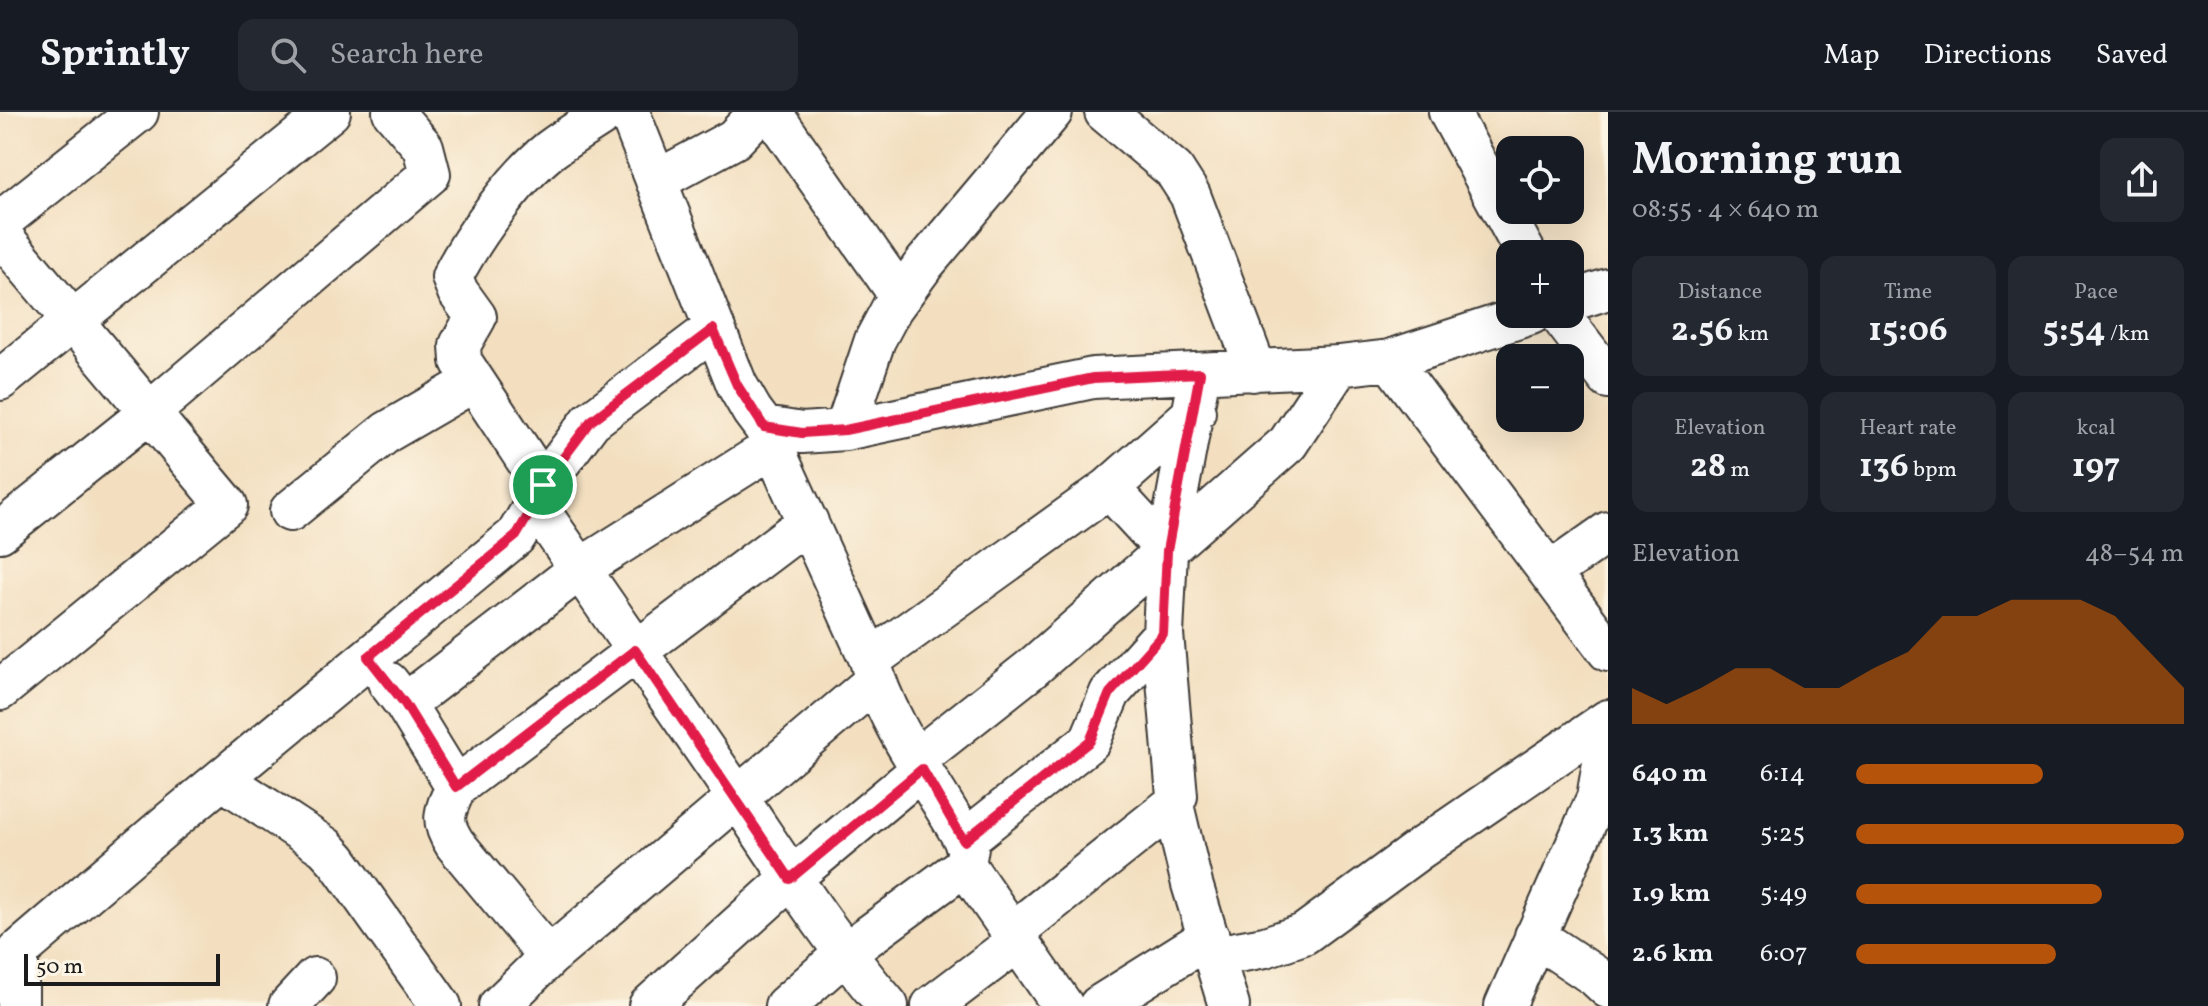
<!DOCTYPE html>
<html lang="en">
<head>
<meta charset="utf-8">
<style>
	body { margin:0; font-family:Vollkorn,serif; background:#242831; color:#f1f3f6; height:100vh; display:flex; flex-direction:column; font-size:30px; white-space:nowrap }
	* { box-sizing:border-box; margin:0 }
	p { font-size:26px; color:#9ea1a6 }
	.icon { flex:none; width:44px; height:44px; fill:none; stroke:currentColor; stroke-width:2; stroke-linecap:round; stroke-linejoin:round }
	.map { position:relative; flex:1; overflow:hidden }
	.sheet { display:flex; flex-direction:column; background:#171b24; width:600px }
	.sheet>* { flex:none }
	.tools { position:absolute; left:1496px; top:24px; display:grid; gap:16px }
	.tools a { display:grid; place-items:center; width:88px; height:88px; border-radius:16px; background:#171b24; box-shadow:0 8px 32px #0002; font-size:40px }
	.scale { position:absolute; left:24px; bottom:20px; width:196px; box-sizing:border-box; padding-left:8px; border:4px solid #1c1c1c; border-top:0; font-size:22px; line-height:28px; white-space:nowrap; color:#1c1c1c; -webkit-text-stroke:6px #fcf5e5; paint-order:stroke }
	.pin { position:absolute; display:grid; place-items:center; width:68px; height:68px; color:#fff; margin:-34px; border:4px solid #fff; border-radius:50%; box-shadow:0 2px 8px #0007 }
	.round { display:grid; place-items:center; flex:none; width:84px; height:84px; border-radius:16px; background:#242831 }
	.overview { display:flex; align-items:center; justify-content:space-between; height:136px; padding:0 24px }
	h1 { font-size:44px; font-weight:700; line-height:60px }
	.figures { display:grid; grid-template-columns:repeat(3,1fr); gap:12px; height:136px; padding:8px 24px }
	.figures div { display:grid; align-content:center; border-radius:16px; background:#242831; text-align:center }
	.figures b { font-size:34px; font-weight:700 }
	.figures small { font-size:22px; font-weight:400 }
	.figures p { font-size:22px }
	.chart { height:224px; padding:16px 24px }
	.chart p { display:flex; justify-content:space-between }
	.chart svg { width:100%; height:144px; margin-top:8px; fill:#b45309; opacity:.7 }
	ul { padding:0 24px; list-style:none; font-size:26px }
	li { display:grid; grid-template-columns:128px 96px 1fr; align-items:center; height:60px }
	li i { height:20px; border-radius:10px; background:#b45309 }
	header { display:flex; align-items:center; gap:48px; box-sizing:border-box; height:112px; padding:0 40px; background:#171b24; border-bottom:2px solid #363941 }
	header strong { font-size:38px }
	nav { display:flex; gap:44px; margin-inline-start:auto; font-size:28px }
	.search { width:560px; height:72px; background:#242831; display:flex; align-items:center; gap:20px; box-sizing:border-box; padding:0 28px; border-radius:16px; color:#9ea1a6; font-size:30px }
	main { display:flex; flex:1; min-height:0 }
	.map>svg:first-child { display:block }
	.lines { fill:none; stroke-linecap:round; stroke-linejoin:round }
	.minor-casing { stroke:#3c3935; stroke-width:44 }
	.minor { stroke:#fff; stroke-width:40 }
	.route-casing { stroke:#fff; stroke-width:16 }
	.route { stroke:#e11d48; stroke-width:10 }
</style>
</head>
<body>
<header>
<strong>Sprintly</strong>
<div class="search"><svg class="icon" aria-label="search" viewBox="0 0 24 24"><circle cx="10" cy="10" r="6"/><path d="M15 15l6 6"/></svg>Search here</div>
<nav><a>Map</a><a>Directions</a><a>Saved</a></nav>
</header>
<main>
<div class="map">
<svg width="1608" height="894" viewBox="0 0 1608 894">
	<rect width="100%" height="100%" fill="#fcf5e5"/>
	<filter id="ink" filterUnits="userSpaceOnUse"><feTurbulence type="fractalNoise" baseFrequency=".0125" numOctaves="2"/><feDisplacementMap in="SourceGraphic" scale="16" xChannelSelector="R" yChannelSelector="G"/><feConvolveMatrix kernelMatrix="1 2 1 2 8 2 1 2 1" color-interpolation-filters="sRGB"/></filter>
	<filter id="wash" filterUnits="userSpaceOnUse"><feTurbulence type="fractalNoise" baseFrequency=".006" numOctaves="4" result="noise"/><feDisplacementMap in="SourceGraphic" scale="32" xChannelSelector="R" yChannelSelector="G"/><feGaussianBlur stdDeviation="1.8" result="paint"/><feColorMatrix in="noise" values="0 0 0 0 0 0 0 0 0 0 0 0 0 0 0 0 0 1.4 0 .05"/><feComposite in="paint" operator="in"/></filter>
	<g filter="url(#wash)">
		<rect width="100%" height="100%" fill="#f3dfc0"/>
	</g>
	<g filter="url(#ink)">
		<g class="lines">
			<g class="minor-casing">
				<path id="minor" d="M629,0l108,273 15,26 12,16 106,233c15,64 67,129 98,187l-3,18 98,141
					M771,0l129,184
					M1105,0l69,58 16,25 66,174 -3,2
					M1449,0l77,142
					M656,69l78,-42 26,-27
					M0,110l138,-110
					M0,122l227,271 -227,185
					M1570,189l38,-12
					M1559,202l49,64
					M1390,248l218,291
					M0,268l330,-268
					M764,315l38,6 43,-3 248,-52 246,-12 51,-6 141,-46
					M845,318l30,-90 17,-32 33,-45 127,-151
					M543,373l-82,-124 -1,-16 16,-28 -18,-25 -6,-15c21,-41 62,-98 98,-127 18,-14 38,-25 57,-38
					M1109,376l86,-76
					M535,392c69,100 139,200 207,300 47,70 91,139 146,202
					M290,399l97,-79 86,-50
					M0,420l150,-120 280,-238 -7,-27 -30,-35
					M1551,460l57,-40
					M870,548l239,-172 58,63
					M388,570l17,22 51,83
					M405,592l175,-135 193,-122
					M917,647l114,-90 257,-226 51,-77
					M222,667l103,68 12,13 104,146
					M1173,693l19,79 37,122
					M964,729l126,-100 20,-48 53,-59
					M1012,821l161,-128 4,-9 -14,-162 4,-83 33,-178
					M1535,824l60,40 13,12
					M1215,844l50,-9 39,-13 117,-86 187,-128
					M549,845l-94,-113c-16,-24 -10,-33 1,-57l352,-265
					M0,855l171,-146 345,-285 19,-32 8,-19 48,-64 122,-92
					M18,894v-55
					M289,894l26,-28
					M499,894l50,-49 326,-276
					M649,894l141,-127 132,-110
					M785,894l59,-52 121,-89
					M932,894l86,-65
					M1099,894l110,-69
					M1505,894l92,-208 11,-64"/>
			</g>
			<use href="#minor" class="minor"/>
		</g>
	</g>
	<g class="lines" filter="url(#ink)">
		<g class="route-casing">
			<path id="route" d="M713,217l24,56 27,42 38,6 43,-3 248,-52 107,-5 -33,178 -4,83 -53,59 -20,48 -126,100 -42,-72 -132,110 -155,-229 -179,137 -51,-83 -37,-47 148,-121 19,-32 8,-19 48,-64z"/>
		</g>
		<use href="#route" class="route"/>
	</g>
</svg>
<div class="tools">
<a><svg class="icon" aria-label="locate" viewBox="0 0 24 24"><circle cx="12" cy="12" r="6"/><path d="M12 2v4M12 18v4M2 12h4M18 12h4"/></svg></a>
<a>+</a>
<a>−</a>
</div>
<div class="scale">50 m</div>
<div class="pin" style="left:543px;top:373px;background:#1e9e55"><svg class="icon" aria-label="arrive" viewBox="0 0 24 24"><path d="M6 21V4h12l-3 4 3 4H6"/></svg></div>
</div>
<section class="sheet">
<div class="overview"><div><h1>Morning run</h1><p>08:55 · 4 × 640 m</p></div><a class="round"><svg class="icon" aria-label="share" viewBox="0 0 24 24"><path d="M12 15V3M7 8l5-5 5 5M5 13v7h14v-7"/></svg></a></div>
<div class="figures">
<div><p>Distance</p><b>2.56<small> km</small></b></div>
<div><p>Time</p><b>15:06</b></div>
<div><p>Pace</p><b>5:54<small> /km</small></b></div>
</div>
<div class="figures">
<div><p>Elevation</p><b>28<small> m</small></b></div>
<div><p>Heart rate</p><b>136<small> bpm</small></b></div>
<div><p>kcal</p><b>197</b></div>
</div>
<div class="chart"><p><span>Elevation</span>48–54 m</p>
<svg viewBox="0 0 160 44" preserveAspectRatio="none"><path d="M0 44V33L10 38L20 33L30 27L40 27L50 33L60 33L70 27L80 22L90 11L100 11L110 6L120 6L130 6L140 11L150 22L160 33V44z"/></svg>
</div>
<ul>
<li><b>640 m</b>6:14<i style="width:57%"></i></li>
<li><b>1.3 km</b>5:25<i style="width:100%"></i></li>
<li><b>1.9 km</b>5:49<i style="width:75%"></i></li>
<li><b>2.6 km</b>6:07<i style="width:61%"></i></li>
</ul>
</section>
</main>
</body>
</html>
